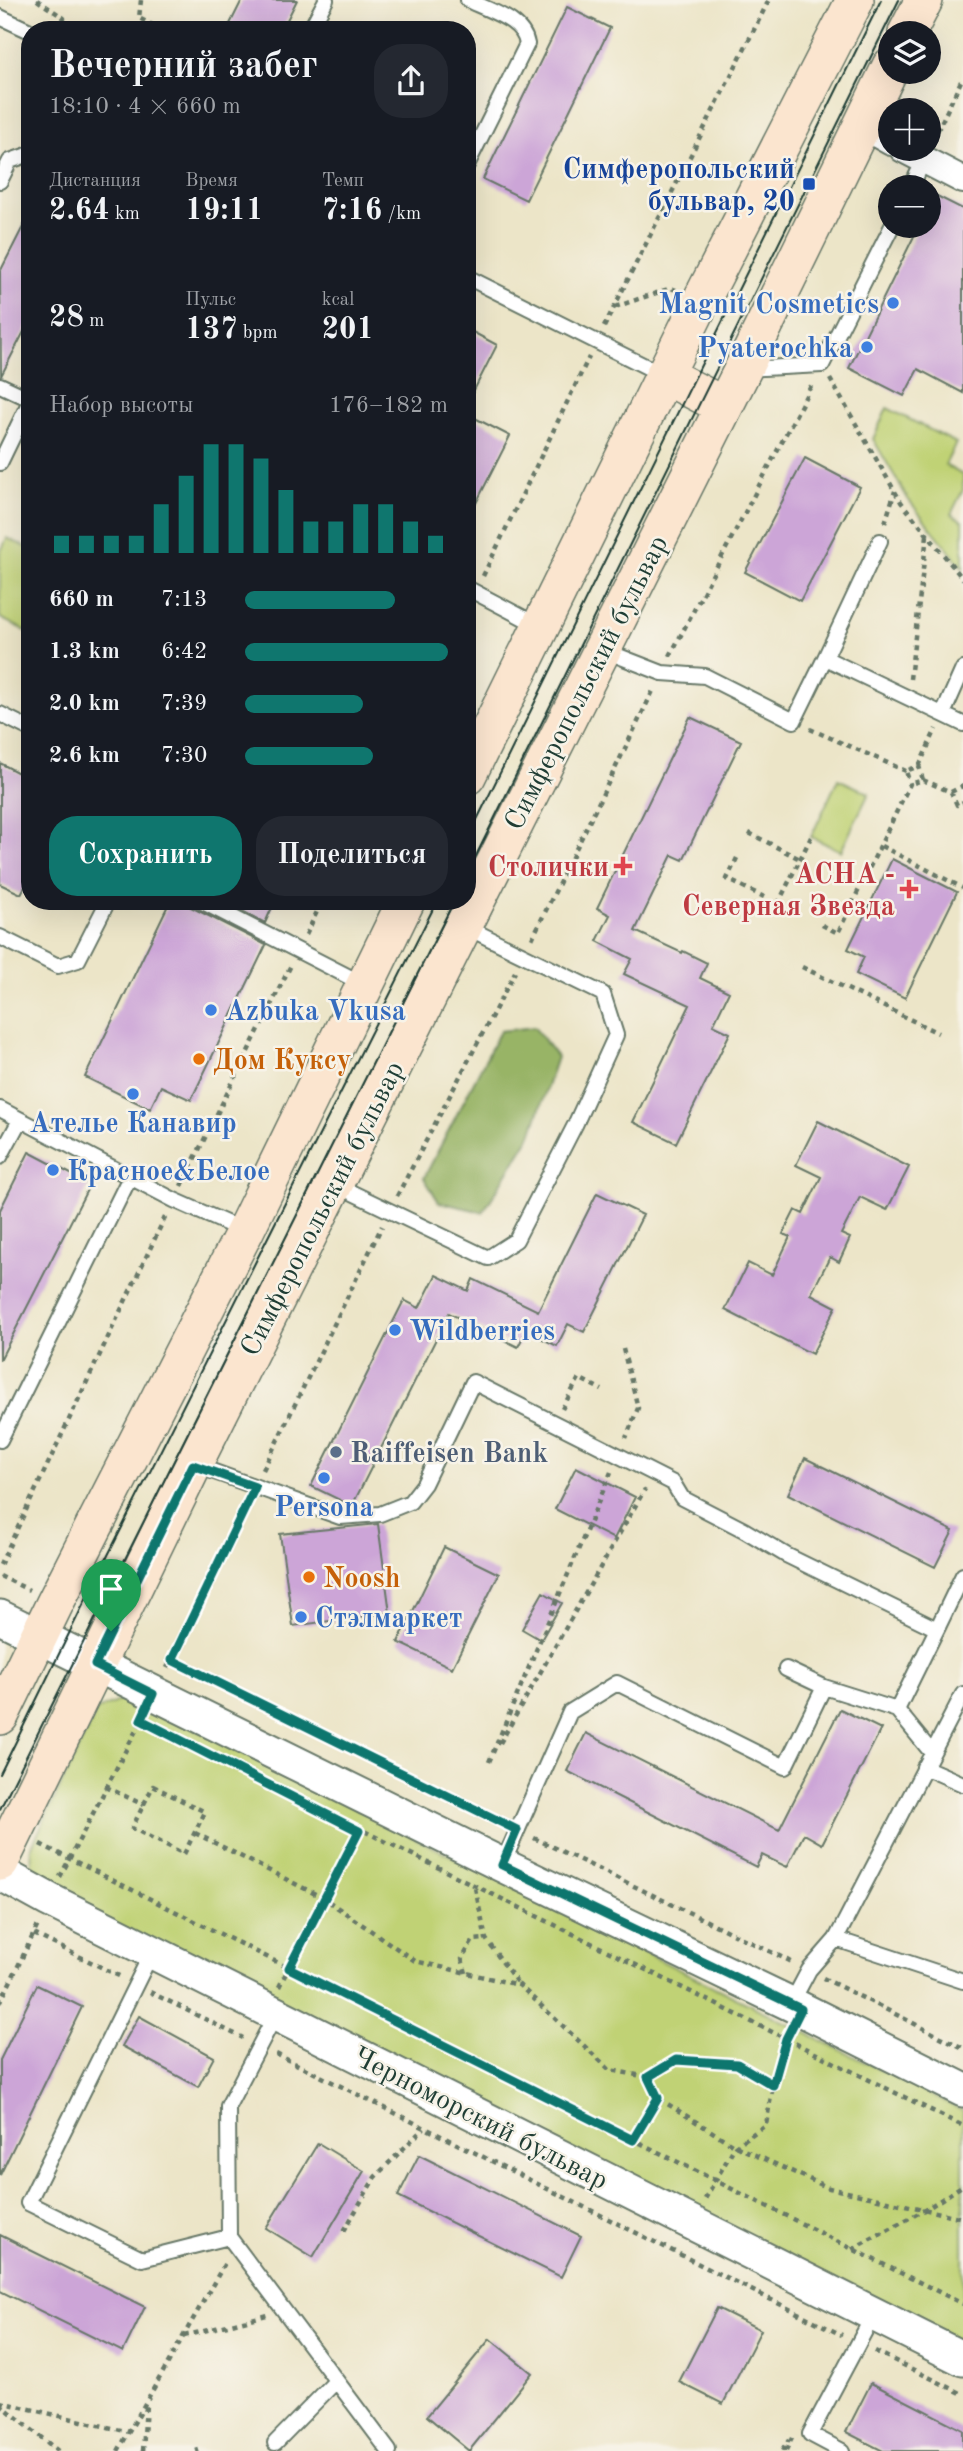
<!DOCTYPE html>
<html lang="ru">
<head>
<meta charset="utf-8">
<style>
	body { margin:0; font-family:"Old Standard TT",serif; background:#242831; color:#f1f3f6; height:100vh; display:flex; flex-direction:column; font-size:26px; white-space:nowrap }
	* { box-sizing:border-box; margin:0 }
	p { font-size:23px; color:#9ea1a6 }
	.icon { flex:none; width:38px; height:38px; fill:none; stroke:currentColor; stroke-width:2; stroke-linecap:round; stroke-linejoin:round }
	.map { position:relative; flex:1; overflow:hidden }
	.sheet { position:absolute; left:21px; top:21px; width:455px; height:889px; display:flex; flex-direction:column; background:#171b24; border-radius:28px; box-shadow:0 7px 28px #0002 }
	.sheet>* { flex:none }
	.tools { position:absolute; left:878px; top:21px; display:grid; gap:14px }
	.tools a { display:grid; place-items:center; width:63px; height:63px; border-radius:50%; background:#171b24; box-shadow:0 7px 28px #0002; font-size:35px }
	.pin { position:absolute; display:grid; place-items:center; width:60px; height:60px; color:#fff; margin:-72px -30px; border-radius:50% 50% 50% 0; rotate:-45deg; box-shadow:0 0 7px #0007 }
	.pin .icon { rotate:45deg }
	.round { display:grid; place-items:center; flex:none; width:74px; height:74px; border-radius:28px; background:#242831 }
	.overview { display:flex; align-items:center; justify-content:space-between; height:119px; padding:0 28px }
	h1 { font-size:38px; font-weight:800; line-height:52px }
	.figures { display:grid; grid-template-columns:repeat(3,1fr); gap:10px; height:119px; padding:7px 28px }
	.figures div { display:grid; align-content:center }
	.figures b { font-size:30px; font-weight:800 }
	.figures small { font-size:19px; font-weight:400 }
	.figures p { font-size:19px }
	.chart { height:196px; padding:14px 28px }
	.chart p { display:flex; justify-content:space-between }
	.chart svg { width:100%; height:126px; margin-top:7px; stroke:#0f766e; stroke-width:6 }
	.primary-button { display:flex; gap:14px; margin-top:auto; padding:14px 28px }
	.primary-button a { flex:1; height:80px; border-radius:28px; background:#0f766e; color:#fff; font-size:28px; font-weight:800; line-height:80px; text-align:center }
	.primary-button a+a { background:#242831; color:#f1f3f6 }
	ul { padding:0 28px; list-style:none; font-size:23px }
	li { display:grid; grid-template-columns:112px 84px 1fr; align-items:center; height:52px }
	li i { height:18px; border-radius:9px; background:#0f766e }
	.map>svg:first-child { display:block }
	.green { fill:#c0d275; stroke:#708854; stroke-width:2 }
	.forest { fill:#98b466; stroke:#5c784d; stroke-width:2 }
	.building { fill:#cca5d7 }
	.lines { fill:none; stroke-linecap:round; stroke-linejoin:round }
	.service-casing { stroke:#677868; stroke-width:18 }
	.minor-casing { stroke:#677868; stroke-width:30 }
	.tertiary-casing { stroke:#677868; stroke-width:37 }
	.secondary-casing { stroke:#677868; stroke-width:40 }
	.path { stroke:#677868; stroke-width:4.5; stroke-dasharray:5 5; stroke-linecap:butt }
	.service { stroke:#fff; stroke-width:14 }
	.minor { stroke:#fff; stroke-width:26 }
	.tertiary { stroke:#fff; stroke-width:33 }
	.secondary { stroke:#fbe5cf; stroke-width:37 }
	.tram { stroke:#1f3d34; stroke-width:2 }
	.route-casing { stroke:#fff; stroke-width:14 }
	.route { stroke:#0f766e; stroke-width:9 }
	.transit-dot { fill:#1a4fb4; stroke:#f7f3e8; stroke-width:2.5 }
	.shop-dot { fill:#3f7fe0; stroke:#f7f3e8; stroke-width:2.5 }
	.health-dot { fill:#e0444e; stroke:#f7f3e8; stroke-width:2.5 }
	.food-dot { fill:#e8710a; stroke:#f7f3e8; stroke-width:2.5 }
	.service-dot { fill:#5c6f8a; stroke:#f7f3e8; stroke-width:2.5 }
	.labels { text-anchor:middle; stroke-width:5; stroke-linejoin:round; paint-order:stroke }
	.transit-label { font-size:28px; font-weight:bold; fill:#164399; stroke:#f7f3e8; text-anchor:end }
	.shop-label { font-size:28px; font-weight:bold; fill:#366cbe; stroke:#f7f3e8; text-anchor:start }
	.street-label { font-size:28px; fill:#1f3d34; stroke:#f7f3e8 }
	.health-label { font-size:28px; font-weight:bold; fill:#be3a42; stroke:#f7f3e8; text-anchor:end }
	.food-label { font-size:28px; font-weight:bold; fill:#c56008; stroke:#f7f3e8; text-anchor:start }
	.service-label { font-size:28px; font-weight:bold; fill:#4e5e75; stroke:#f7f3e8; text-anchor:start }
</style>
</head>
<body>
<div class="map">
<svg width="963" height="2451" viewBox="0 0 963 2451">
	<rect width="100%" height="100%" fill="#f7f3e8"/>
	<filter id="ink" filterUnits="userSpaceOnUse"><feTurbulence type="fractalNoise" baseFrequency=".0143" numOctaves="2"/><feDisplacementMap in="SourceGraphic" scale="14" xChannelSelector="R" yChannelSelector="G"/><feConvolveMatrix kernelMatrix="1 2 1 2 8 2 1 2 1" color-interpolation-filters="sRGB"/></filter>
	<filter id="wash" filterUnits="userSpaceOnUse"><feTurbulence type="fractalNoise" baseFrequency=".00686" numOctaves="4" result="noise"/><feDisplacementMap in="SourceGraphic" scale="28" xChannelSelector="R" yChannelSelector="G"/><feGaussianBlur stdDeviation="1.57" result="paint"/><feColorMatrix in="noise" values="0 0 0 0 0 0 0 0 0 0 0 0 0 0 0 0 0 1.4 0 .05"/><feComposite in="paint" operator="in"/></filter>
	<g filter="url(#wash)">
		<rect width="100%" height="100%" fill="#ece5c8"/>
		<path class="green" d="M887,408l69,35 -11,22 18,10v15l-12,24 12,7v47l-55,-69 -35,-60z
			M7,538l23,11v76l-4,6 -26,-13v-65z
			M838,779l31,14 -28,58 -30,-14z
			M130,1696l833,415v236l-921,-458 -10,-22 -1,-19 66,-138z"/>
		<path class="forest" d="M534,1027l23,30 -26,78 -48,77 -44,-10 -15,-24 76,-147z"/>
		<g id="blocks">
			<path class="building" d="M242,0h55l-15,30h-55z
				M567,7l43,21 -84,172 -43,-21z
				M935,195l28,14v184l-45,-24 -14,27 -55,-28 70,-142h10v-20z
				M30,213v107l-29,56 -1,-104z
				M467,329l30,16 -30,59z
				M467,414l43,22 -43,85z
				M805,458l55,29 -60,114 -55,-29z
				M690,717l51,24 -58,119 -11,-5 -37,76 47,22 1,-2 24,12 -7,15 29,14 -16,33 17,8 -54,110 -43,-21 57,-117 -66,-31 8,-15 -35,-18 13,-26 -13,-7z
				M0,763l30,16v98l-9,17 -21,-10z
				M892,859l65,33 -52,106 -49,-24 8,-17 -16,-8z
				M170,901h9l87,44 -75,155 -30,-14 -11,23 -65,-32z
				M223,901h52l-10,22z
				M818,1121l91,46 -22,43 -27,-13 -19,37 9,4 -11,24 -9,-5 -19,37 25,13 -24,47 -87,-44 23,-47 24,12 18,-38 -7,-3 12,-24 8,4 18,-37 -25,-12z
				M29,1152l61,32 -90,176v-150z
				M597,1193l46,22 -59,117 -16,-8 -11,22 -31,-15 -8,16 -69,-34 -97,193 -41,-20 93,-186 15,8 17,-33 32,16 5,-12 65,32z
				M805,1458l148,73 -18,36 -147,-73z
				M576,1467l59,30 -21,42 -59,-30z
				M378,1524l12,89 -97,13 -13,-92z
				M444,1547l55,27 -47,94 -54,-26z
				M543,1592l19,11 -21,37 -19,-11z
				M840,1709l41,20 -59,115 -18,-10 -17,33 -25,-12 -6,12 -189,-96 19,-38 193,97z
				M37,1985l45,22 -82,168v-115z
				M139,2016l75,41 -16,30 -76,-41z
				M318,2143l46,28 -51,86 -47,-29z
				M419,2155l162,81 -20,41 -163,-81z
				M0,2235l145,72 -22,45 -123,-61z
				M717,2308l44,22 -38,74 -44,-22z
				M490,2339l42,34 -63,78 -42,-35z
				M871,2383l92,47v21h-80l-37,-19z"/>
		</g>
	</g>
	<g filter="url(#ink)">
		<use href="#blocks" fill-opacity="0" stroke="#677868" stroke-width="2"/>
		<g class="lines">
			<g class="service-casing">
				<path id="service" d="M0,17l30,14
					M310,30l16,-30
					M467,165l60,-121c-4,-25 -38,-33 -59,-44
					M0,181l10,-20 20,-7
					M911,187l13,-27
					M467,277l196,98
					M745,369l77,-4 70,-139
					M0,385l30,14
					M0,463l30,-62
					M467,588l72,38
					M603,650l59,23 43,3 89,45 31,-63 138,66
					M825,658l55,-117
					M0,714l30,15
					M943,714l20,-45
					M201,901l162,83
					M0,937l58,29 20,-6 30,-59
					M0,1109l174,91 70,31
					M0,1157l20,-37
					M334,1184l154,74 28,-18 59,-115 41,-90 -13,-41 -139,-68
					M0,1440l130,-263
					M195,1465l145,52 40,-3 30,-12 14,-18 49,-102 200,101 9,15 62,32 42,25 151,74 26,-54
					M786,1669l38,18 73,23 35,43
					M897,1710l40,-81
					M924,1767l39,17
					M502,1865l68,-153 47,-29 168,84 39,-80
					M836,1939l127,42
					M152,1952l-124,251 114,56 87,-22
					M791,2004l18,-34 27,-31 127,-245
					M276,2014l-48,92 1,131 160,214
					M275,2443l61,-62
					M842,2451l-32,-17 64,-120"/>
			</g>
			<g class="minor-casing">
				<path id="minor" d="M861,125l30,17
					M903,149l60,31"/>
			</g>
			<g class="tertiary-casing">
				<path id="tertiary" d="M0,1617l502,248 289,139 172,86
					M0,1873l49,27 914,459"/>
			</g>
			<g class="secondary-casing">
				<path id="secondary" d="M907,33l17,-33
					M664,375l60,31
					M467,776l233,-473 155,-303
					M0,1716l55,-113 190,-372 161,-330
					M0,1862l193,-397 550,-1096 148,-303"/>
			</g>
			<path class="path" d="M37,0l27,18 -1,12
				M141,0l-2,18 23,12
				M933,140l30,-63
				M615,307l56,-19 5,2
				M604,327l165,-327
				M830,379l71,123 62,77
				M885,523l10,-32
				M483,576l106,-219
				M670,656l142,-272
				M910,679l17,-144
				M810,729l96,42
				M919,766l17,-37
				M923,780l28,12 6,13 6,-3
				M951,792l12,-6
				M749,833l51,26
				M881,846l82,42
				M737,858l-10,21 37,18
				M778,904l33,-67
				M822,925l16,8 72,-149 -4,-13 13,-5 4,14 -13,4
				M306,935l16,-34
				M532,939l122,-250
				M802,967l136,66
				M181,1186l110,-221
				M397,1196l118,-224
				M623,1349l15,59 -12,30
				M562,1409l17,-31 23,12
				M263,1470l119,-244
				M0,1565l166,-350
				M0,1576l29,14
				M171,1660l333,163
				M167,1668l80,-165
				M500,1743l145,-254
				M489,1762l122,-290
				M230,1765l733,361
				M153,1786l52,26 -21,42 -52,-26z
				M106,1787l38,18
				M195,1833l130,66 90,62 104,24 91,85 38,7 10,21 77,48 94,42 134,30
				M534,1838l260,125
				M40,1844l923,460
				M60,1877l83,-160
				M475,1888l11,51 32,45
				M34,1934l87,43
				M466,1973l-4,-14 11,-19 13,-1
				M823,1978l140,70
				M279,1987l79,-157
				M150,1992l93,46
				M0,2003l39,-80
				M276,2054l566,281
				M648,2077l28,-17 61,4 36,21
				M633,2140l25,-42
				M705,2199l30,-53 31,-21 7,-40 13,-46
				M344,2231l31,-54 49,-49
				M852,2249l76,-41 35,-23
				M184,2336l83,-21
				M875,2351l88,43
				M0,2402l129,30
				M0,2404l58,47
				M118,2451l107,-188
				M143,2451l3,-46
				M196,2451l3,-1
				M782,2451l7,-11
				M786,2451l6,-13"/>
			<use href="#service" class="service"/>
			<use href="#minor" class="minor"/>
			<use href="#tertiary" class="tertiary"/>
			<use href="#secondary" class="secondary"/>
			<path class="tram" d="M467,840l414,-840
				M467,874l432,-874
				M0,1774l87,-177 350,-696
				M0,1809l454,-908"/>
		</g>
	</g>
	<g class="lines" filter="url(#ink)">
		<g class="route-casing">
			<path id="route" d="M193,1465l62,22 -83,173 345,170 -15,35 299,144 -15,30 -13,46 -36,-21 -61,-4 -28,17 10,21 -25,42 -344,-172 70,-137 -218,-111 12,-26 -58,-29z"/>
		</g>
		<use href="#route" class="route"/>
	</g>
	<rect class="transit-dot" x="802" y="177" width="14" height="14" rx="3.5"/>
	<g class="shop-dot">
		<circle cx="893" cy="303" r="7"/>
		<circle cx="867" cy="347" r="7"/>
		<circle cx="211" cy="1010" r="7"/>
		<circle cx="133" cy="1094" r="7"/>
		<circle cx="53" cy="1170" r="7"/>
		<circle cx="395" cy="1330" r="7"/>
		<circle cx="324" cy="1478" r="7"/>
		<circle cx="301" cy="1617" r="7"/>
	</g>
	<g class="health-dot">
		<path d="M619.5 855.5h7v7h7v7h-7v7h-7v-7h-7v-7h7z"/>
		<path d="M905.5 878.5h7v7h7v7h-7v7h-7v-7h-7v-7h7z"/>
	</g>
	<g class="food-dot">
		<circle cx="199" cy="1059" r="7"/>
		<circle cx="309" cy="1577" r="7"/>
	</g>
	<circle class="service-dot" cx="336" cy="1452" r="7"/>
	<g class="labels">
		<g class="transit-label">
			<text x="795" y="178">Симферопольский<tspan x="795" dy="32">бульвар, 20</tspan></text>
		</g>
		<g class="shop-label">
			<text x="879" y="313" text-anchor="end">Magnit Cosmetics</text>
			<text x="853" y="357" text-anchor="end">Pyaterochka</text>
			<text x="225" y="1020">Azbuka Vkusa</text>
			<text x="133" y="1132" text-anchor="middle">Ателье Канавир</text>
			<text x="67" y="1180">Красное&amp;Белое</text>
			<text x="409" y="1340">Wildberries</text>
			<text x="324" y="1516" text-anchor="middle">Persona</text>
			<text x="315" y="1627">Стэлмаркет</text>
		</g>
		<g class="street-label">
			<text transform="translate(585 682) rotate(-63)" y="10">Симферопольский бульвар</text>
			<text transform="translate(321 1208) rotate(-63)" y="10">Симферопольский бульвар</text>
			<text transform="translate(481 2117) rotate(27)" y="10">Черноморский бульвар</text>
		</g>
		<g class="health-label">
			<text x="609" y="876">Столички</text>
			<text x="895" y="883">АСНА -<tspan x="895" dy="32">Северная Звезда</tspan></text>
		</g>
		<g class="food-label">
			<text x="213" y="1069">Дом Куксу</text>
			<text x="323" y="1587">Noosh</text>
		</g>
		<g class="service-label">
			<text x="350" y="1462">Raiffeisen Bank</text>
		</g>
	</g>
</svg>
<div class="tools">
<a><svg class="icon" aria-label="layers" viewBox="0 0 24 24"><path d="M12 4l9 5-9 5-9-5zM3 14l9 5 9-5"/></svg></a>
<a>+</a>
<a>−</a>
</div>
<div class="pin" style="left:111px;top:1631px;background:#1e9e55"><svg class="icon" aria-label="arrive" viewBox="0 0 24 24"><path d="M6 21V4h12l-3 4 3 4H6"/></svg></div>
<section class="sheet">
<div class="overview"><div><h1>Вечерний забег</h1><p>18:10 · 4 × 660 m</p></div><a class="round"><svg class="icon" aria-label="share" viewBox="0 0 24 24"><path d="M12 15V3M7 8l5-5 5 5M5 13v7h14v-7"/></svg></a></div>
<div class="figures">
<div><p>Дистанция</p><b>2.64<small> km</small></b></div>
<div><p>Время</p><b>19:11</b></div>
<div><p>Темп</p><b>7:16<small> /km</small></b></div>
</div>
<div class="figures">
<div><b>28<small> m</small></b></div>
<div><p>Пульс</p><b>137<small> bpm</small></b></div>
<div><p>kcal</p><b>201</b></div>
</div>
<div class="chart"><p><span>Набор высоты</span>176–182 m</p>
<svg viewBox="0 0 160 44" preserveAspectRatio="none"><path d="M5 44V38M15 44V38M25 44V38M35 44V38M45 44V27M55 44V17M65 44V6M75 44V6M85 44V11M95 44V22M105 44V33M115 44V33M125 44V27M135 44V27M145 44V33M155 44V38"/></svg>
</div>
<ul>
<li><b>660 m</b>7:13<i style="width:74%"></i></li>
<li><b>1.3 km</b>6:42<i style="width:100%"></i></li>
<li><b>2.0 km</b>7:39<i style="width:58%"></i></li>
<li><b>2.6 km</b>7:30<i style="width:63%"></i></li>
</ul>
<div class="primary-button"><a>Сохранить</a><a>Поделиться</a></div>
</section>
</div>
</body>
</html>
